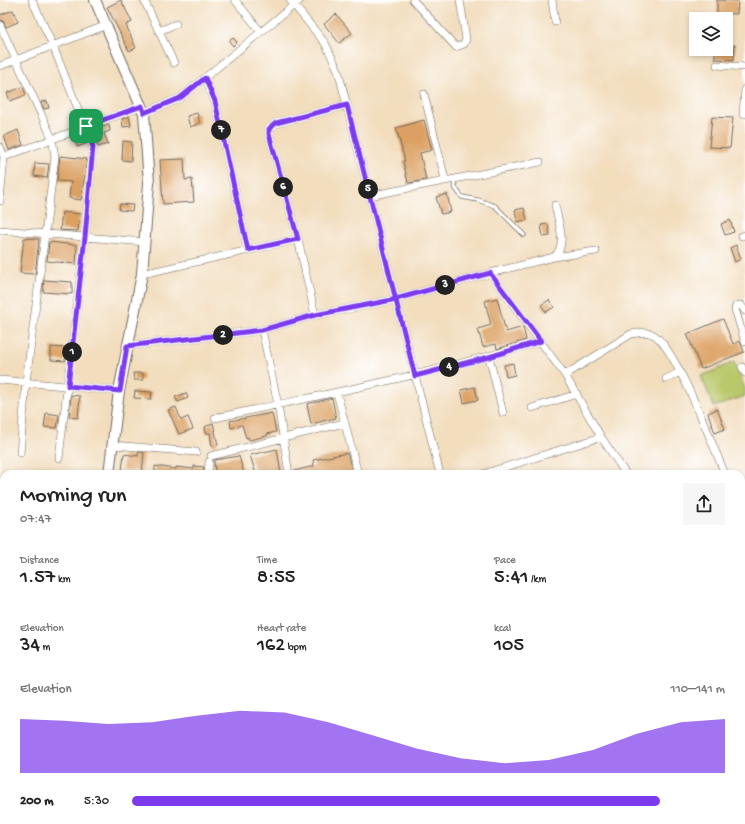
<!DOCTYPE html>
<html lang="en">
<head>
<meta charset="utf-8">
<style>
	body { margin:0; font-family:"Gochi Hand",sans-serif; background:#f6f6f6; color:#222; height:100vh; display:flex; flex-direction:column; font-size:15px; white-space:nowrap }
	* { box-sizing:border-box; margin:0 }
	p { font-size:13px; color:#767676 }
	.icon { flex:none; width:22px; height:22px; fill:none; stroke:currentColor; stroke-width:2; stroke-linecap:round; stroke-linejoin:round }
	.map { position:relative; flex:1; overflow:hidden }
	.side { position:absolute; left:0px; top:470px; width:745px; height:354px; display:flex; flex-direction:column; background:#fff; border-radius:12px 12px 0 0; box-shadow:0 2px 6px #0003 }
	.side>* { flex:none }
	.buttons { position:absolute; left:689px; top:12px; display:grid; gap:8px }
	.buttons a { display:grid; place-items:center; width:44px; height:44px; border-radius:0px; background:#fff; box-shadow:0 2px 6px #0003; font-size:20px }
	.pin { position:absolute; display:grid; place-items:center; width:34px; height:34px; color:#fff; margin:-17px; border-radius:8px; box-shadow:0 2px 6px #0006 }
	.km { position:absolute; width:20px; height:20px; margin:-10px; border-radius:50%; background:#222; color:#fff; font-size:11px; line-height:20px; text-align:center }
	.round { display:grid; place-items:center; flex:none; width:42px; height:42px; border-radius:0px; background:#f6f6f6 }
	.summary { display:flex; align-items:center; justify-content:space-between; height:68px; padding:0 20px }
	h1 { font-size:22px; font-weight:600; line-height:30px }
	.figures { display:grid; grid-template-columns:repeat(3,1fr); gap:6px; height:68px; padding:4px 20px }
	.figures div { display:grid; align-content:center }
	.figures b { font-size:20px; font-weight:600 }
	.figures small { font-size:11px; font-weight:400 }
	.figures p { font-size:11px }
	.chart { height:112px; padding:8px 20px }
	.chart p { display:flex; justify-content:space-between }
	.chart svg { width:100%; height:72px; margin-top:4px; fill:#7c3aed; opacity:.7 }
	ul { padding:0 20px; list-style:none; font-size:13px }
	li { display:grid; grid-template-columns:64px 48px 1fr; align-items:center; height:30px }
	li i { height:10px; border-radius:5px; background:#7c3aed }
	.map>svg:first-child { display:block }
	.green { fill:#b9c86a; stroke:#727a4a }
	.building { fill:#dca062 }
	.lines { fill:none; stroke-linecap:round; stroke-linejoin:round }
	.lane-casing { stroke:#71695e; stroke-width:5 }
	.street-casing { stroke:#71695e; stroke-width:8 }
	.secondary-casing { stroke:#71695e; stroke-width:12 }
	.lane { stroke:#fff; stroke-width:3.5 }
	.street { stroke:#fff; stroke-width:7 }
	.secondary { stroke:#fff; stroke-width:10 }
	.route-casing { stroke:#fff; stroke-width:8 }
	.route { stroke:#7c3aed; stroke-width:5 }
</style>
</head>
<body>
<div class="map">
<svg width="745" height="824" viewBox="0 0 745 824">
	<rect width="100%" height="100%" fill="#fff"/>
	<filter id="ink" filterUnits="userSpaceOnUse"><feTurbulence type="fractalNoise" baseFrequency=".025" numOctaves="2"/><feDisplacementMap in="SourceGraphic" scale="8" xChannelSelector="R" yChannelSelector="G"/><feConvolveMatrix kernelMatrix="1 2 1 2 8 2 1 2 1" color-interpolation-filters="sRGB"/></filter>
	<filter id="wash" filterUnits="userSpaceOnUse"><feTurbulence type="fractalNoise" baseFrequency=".012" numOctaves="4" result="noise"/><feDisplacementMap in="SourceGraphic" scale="16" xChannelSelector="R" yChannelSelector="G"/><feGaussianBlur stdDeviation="0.9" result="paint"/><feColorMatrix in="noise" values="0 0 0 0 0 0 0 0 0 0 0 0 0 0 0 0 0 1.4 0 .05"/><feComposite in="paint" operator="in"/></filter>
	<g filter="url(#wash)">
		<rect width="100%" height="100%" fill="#f2ddbd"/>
		<path class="green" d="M734,362l11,26v8l-31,11 -13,-31z"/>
		<g id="blocks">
			<path class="building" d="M121,0l11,22 -6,3 10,23 -7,3 -22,-44z
				M717,0l21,1 -1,13 -20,-1z
				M13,10l5,12 -12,5 -3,-6 -3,-1v-5z
				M336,14l16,19 -13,10 -15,-19z
				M233,38l4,4 -4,4 -4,-5z
				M726,45h9l-1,15 -19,-1v-10h11z
				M23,87l3,8 -16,6 -3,-8z
				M47,101l2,7 -5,1 -3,-7z
				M197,113l3,10 -10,4 -3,-11z
				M129,116l2,10 -8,1 -1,-8z
				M712,117l21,1 -3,30 -21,-1z
				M424,120l8,30 -12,3 6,27 -18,3 -5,-22h2l-9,-33z
				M109,125l1,6 -6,2 4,11 -10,3 -6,-17z
				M18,130l5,15 -14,5 -5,-14z
				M84,137l2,7 -9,3 -2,-7z
				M123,141l9,1 -1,19 -9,-1z
				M60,156l27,3 -6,41 -12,-2 2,-16 -14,-1z
				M184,159l1,21 7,-1 2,23 -31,2 -3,-44z
				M35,163l14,1 -2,14 -13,-2z
				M447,194l4,18 -10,2 -5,-17z
				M120,204l13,1 -1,6 -13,-1z
				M524,208l3,12 -10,2 -2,-12z
				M62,212l18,2 -2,17 -18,-1z
				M730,220l4,12 -9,3 -4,-11z
				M548,224l2,12 -7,1 -2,-12z
				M24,238l15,1 -4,35 -15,-1z
				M49,242l28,3 -1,19 -29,-3z
				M736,245l5,14 -6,3 -5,-14z
				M44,280l28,2v12l-29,-2z
				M497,298l9,34 17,-5 3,13 -29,9 -1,-5 -13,3 -5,-18 13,-4 -6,-24z
				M549,300l5,7 -8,5 -5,-7z
				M723,319l10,25 7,-3 4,11 -43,17 -14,-35z
				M51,347l16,1 -2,13 -14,-1z
				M513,363l2,12 -9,2 -2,-12z
				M133,373h10v7h-9z
				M475,387l3,13 -14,3 -3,-13z
				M135,391l17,1 -1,7 -17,-1z
				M186,393l2,5 -10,4 -3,-5z
				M71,395l9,1 -2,22 -9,-1z
				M332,398l4,20 -25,6 -4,-20z
				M176,407l5,13 7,-3 5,12 -14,5 -11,-24z
				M717,409l8,20 -10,4 -7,-20z
				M46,413l13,2 -2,13 -13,-1z
				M272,413l4,19 -9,2v2l-18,4 -1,-3 -2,1 -4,-13 -11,3 -1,-7z
				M213,423l5,22 -6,1 -2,-13h-4l-1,-6z
				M277,449l4,25h-25l-6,-19z
				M138,452l6,1 -2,19 -20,-2 2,-16 14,2z
				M347,453l6,21h-14l-1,-3 -11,3h-33v-3l20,-5 -1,-6z
				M239,456l5,18h-29l-1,-14z
				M155,466l21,3v-2l18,2v-3l10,1 -1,7h-48z"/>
		</g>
	</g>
	<g filter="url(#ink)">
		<use href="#blocks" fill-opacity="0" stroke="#71695e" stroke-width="1"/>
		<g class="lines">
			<g class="lane-casing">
				<path id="lane" d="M453,179l3,10 6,8 16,3 17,6 29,29"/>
			</g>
			<g class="street-casing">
				<path id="street" d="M32,0l21,46 40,101 -8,90 -26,221
					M144,0l30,63
					M235,0l26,32
					M290,0l35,43 13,27 102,404
					M413,0l43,47 8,-3 2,-5 -6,-39
					M552,0l3,22
					M0,25l52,113 3,19 -29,225 -6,71
					M159,31l17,-7
					M717,65l28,2
					M0,66l107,-41
					M205,78l10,23 33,149
					M745,89l-2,25h2
					M424,94l21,85
					M144,113l36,-15 120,-98
					M0,147l4,10
					M369,196l171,-34
					M0,201l4,-44 138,-51
					M0,230l145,12
					M742,236l3,-1
					M298,239l17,76
					M554,257l42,-6
					M490,273l75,102 36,62 25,37
					M142,274l156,-35 -29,-105v-5l7,-6 71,-18
					M745,311l-4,-6 -5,1 -1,3 10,33
					M262,330l16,75 11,69
					M127,346l135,-16 53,-15 77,-15 98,-27 64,-16c14,-12 4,-36 1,-52
					M489,357l14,56
					M742,367l3,6
					M565,375l66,-41c7,-1 15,-3 21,0 22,8 62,115 73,140
					M666,379l14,-7
					M0,380l119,11
					M337,393l21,81
					M532,408l45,-14
					M215,418c110,-24 219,-44 326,-77
					M113,445l83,7
					M211,456l133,-33
					M208,474l1,-12
					M483,474l118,-37
					M741,511l4,10
					M0,519l4,-1
					M0,568h4
					M0,651l4,1
					M741,659l4,-1
					M741,694l4,-1
					M0,728h4
					M741,746l4,-1
					M0,771h4
					M741,790l4,-1
					M741,797l4,18
					M45,820v4
					M350,820l1,4
					M398,820l1,4
					M455,820l2,4
					M505,820l2,4
					M557,820l2,4
					M716,820l1,4
					M358,824l11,-4
					M585,824l11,-4
					M669,824l9,-4"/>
			</g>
			<g class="secondary-casing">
				<path id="secondary" d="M95,0l49,113 5,70 -7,91 -23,117 -10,83
					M92,820v4"/>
			</g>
			<use href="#lane" class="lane"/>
			<use href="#street" class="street"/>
			<use href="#secondary" class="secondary"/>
		</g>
	</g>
	<g class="lines" filter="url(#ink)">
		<g class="route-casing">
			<path id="route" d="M86,126l7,21 -8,90 -17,149 52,5 7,-45 135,-16 53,-15 77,-15 4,-1 94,-26 51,68 -52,16 -74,19 -68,-271 -71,18 -7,6v5l29,105 -50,11 -33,-149 -10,-23 -25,20 -36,15 -2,-7 -56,20"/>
		</g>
		<use href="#route" class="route"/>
	</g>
</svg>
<div class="buttons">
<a><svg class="icon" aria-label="layers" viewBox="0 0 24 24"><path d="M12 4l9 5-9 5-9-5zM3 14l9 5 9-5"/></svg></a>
</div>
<div class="pin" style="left:86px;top:126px;background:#1e9e55"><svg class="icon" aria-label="arrive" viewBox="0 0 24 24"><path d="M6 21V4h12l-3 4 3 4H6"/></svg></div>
<b class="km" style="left:72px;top:352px">1</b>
<b class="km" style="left:223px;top:335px">2</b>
<b class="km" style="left:445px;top:285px">3</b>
<b class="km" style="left:449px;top:367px">4</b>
<b class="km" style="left:368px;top:189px">5</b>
<b class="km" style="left:283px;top:187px">6</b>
<b class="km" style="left:221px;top:130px">7</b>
<section class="side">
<div class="summary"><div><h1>Morning run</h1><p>07:47</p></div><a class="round"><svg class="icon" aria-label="share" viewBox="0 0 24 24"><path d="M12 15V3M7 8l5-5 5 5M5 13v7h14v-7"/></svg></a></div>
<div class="figures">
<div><p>Distance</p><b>1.57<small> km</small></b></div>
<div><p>Time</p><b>8:55</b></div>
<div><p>Pace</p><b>5:41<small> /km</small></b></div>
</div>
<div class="figures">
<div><p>Elevation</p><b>34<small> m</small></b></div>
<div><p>Heart rate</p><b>162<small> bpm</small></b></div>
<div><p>kcal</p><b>105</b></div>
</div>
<div class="chart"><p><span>Elevation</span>110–141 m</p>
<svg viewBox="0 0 160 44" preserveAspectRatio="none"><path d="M0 44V11L10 12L20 14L30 13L40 9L50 6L60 7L70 13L80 21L90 29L100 35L110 38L120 36L130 30L140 20L150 13L160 11V44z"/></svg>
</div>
<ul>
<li><b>200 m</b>5:30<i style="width:89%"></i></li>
</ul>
</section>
</div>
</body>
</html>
